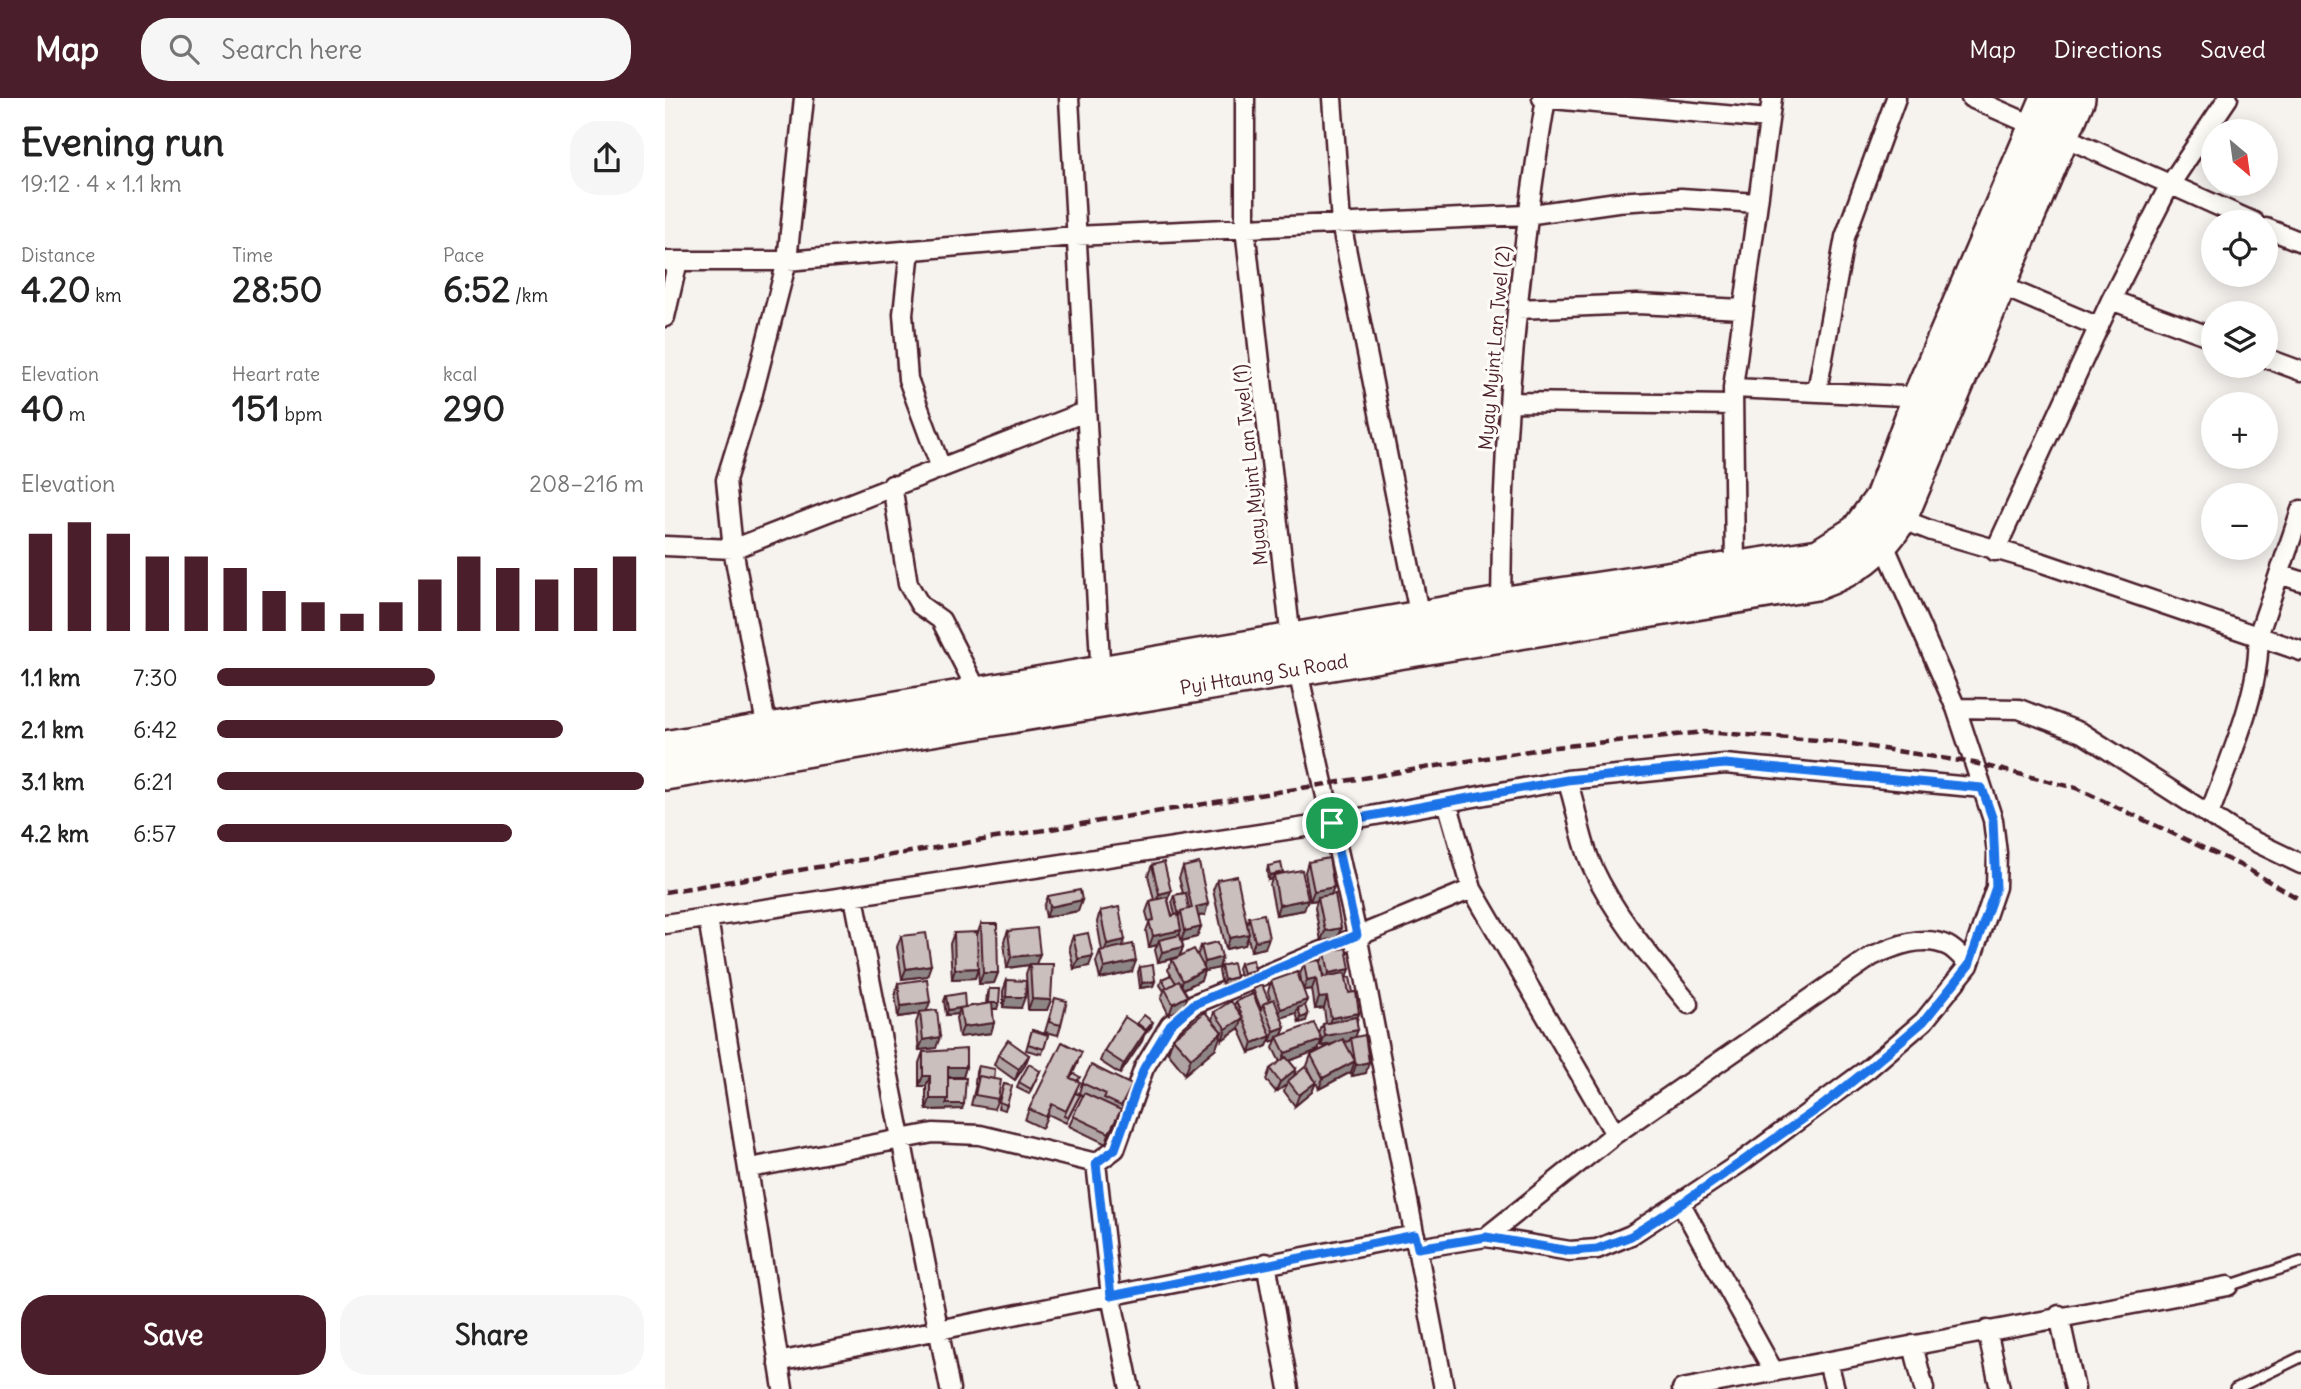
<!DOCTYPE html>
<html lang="en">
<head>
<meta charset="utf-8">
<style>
	body { margin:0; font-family:Delius,sans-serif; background:#f6f6f6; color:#222; height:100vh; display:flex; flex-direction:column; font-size:26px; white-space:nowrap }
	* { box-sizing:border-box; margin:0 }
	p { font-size:23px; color:#767676 }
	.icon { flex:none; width:38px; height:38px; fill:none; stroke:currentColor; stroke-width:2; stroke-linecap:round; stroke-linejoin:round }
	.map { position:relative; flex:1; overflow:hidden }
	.side { display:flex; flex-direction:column; background:#fff; width:665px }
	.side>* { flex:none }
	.needle { width:46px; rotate:151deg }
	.buttons { position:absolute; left:1536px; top:21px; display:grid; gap:14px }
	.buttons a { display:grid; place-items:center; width:77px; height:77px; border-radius:50%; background:#fff; box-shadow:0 4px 18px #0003; font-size:35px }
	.pin { position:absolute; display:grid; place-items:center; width:60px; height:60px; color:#fff; margin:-30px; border:4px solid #fff; border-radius:50%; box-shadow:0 2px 7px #0007 }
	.round { display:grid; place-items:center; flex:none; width:74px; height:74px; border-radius:28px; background:#f6f6f6 }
	.summary { display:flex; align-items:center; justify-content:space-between; height:119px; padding:0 21px }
	h1 { font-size:38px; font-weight:700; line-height:52px }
	.figures { display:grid; grid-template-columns:repeat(3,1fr); gap:10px; height:119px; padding:7px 21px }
	.figures div { display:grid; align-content:center }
	.figures b { font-size:35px; font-weight:700 }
	.figures small { font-size:19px; font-weight:400 }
	.figures p { font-size:19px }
	.chart { height:196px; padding:14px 21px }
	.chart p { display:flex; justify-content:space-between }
	.chart svg { width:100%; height:126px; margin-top:7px; stroke:#4a1f2b; stroke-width:6 }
	.button { display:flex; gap:14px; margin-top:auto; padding:14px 21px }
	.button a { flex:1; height:80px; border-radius:28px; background:#4a1f2b; color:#fff; font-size:28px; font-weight:700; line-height:80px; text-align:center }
	.button a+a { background:#f6f6f6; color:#222 }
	ul { padding:0 21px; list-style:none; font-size:23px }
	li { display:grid; grid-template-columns:112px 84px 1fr; align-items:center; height:52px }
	li i { height:18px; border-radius:9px; background:#4a1f2b }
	header { display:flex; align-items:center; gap:42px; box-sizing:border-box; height:98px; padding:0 35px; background:#4a1f2b; color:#fff }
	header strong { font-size:33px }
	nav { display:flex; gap:38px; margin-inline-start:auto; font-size:24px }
	.search { width:490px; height:63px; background:#f6f6f6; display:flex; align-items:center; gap:18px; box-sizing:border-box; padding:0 24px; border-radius:28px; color:#767676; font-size:26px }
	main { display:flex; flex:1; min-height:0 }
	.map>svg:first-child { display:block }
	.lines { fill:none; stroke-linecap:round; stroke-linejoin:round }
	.lane-casing { stroke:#4a1f2b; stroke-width:14 }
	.street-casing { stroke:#4a1f2b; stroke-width:23 }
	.highway-casing { stroke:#4a1f2b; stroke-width:38 }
	.lane { stroke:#fdfcf7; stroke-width:9 }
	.street { stroke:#fdfcf7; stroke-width:18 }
	.highway { stroke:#fdfcf7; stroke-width:33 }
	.rail { stroke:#4a1f2b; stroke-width:4.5; stroke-dasharray:10 5; stroke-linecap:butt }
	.wall { fill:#afa4a3; stroke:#4a1f2b; stroke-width:2; fill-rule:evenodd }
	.shaded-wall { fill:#8e8685; stroke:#4a1f2b; stroke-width:2 }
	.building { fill:#cbbfbe; stroke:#4a1f2b; stroke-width:2 }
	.route-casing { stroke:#fff; stroke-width:14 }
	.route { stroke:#1a73e8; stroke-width:9 }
	.labels { text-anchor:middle; stroke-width:6; stroke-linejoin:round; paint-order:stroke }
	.street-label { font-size:19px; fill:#4a1f2b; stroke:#fdfcf7 }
</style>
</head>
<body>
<header>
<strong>Map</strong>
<div class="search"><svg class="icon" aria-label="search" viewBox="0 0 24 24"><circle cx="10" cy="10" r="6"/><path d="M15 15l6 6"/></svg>Search here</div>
<nav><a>Map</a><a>Directions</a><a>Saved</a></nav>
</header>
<main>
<section class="side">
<div class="summary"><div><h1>Evening run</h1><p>19:12 · 4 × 1.1 km</p></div><a class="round"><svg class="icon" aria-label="share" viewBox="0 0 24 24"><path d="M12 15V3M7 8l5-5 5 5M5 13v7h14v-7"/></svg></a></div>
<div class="figures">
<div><p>Distance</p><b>4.20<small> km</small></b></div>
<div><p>Time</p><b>28:50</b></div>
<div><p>Pace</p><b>6:52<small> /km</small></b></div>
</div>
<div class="figures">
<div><p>Elevation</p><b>40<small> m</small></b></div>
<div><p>Heart rate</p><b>151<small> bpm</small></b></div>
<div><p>kcal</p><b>290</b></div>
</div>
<div class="chart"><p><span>Elevation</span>208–216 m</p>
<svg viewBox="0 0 160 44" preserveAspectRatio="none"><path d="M5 44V10M15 44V6M25 44V10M35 44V18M45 44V18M55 44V22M65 44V30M75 44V34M85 44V38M95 44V34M105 44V26M115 44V18M125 44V22M135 44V26M145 44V22M155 44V18"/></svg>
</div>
<ul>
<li><b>1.1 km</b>7:30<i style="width:51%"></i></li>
<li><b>2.1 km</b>6:42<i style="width:81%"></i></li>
<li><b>3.1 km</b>6:21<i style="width:100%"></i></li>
<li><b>4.2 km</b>6:57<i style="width:69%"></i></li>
</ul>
<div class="button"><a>Save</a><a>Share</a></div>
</section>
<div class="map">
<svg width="1636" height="1291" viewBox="0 0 1636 1291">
	<rect width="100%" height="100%" fill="#f6f3ef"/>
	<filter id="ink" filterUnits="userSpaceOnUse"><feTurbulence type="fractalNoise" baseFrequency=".0143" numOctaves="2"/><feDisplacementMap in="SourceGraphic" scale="14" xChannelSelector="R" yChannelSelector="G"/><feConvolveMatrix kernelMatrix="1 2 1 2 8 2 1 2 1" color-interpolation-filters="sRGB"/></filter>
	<g filter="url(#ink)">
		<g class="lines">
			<g class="lane-casing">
				<path id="lane" d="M1563,1188l73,-24
					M1570,1291l66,-32"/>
			</g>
			<g class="street-casing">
				<path id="street" d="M404,0l32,580
					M580,0v130l46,412 66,295 87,454
					M667,0l9,125 79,395
					M877,0l226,21
					M1306,0l66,29
					M1397,38l192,86
					M1601,130l35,14
					M245,152l-7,64 5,65 33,89
					M0,163h122l288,-25 451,-21 91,-13 64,-4 76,5
					M1327,184l107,45
					M1446,202l103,38
					M853,211l119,-5 106,5
					M0,219l13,-56
					M1601,260l35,13
					M1068,290l192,9
					M1152,293l28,-154 51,-139
					M845,304l223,3
					M227,387l16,99 12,21 21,15 40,78
					M1231,419l36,14 111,32 258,88
					M0,448l68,3 352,-137
					M1330,453l116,-251 58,-114 59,-88
					M1070,470l-2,-180 39,-290
					M1614,476l22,7
					M836,506c1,-169 17,-339 45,-506
					M1291,610l63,1 63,24 157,101 62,30
					M103,637l-35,-186 -7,-69 27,-87 34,-132 17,-163
					M902,682c10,28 13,61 26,88 23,50 61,93 96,136
					M782,704l25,87 143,245
					M1544,717c18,-50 53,-127 49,-179l43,-126
					M189,799l96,492
					M43,820l75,471
					M0,826l667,-101 235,-43 158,-16 257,24
					M85,1070l183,-35 47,2 116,28
					M1016,1106l93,168
					M821,1139l129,-103 257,-178c23,-10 51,-22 76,-10 8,4 15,13 21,19
					M753,1150l68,-11 84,14 27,-2 34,-14 109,-72 129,-95 55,-47 45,-56 27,-78 1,-34 -4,-33 -37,-112 -73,-166
					M601,1165l23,126
					M1394,1217l16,74
					M1322,1232l13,59
					M1248,1247l11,44
					M113,1264l637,-127
					M1163,1264l7,27
					M465,1291l-19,-93 -15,-133 19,-14 29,-81 26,-43 24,-21 278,-115
					M1017,1291l546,-103"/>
			</g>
			<g class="highway-casing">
				<g id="highway">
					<path d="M0,650l836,-144 318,-48 38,-24 25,-34 38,-102 128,-298"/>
					<path id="s1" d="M0,675l1151,-190c37,-13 63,-31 84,-65l178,-420"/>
				</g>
			</g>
			<use href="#lane" class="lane"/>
			<use href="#street" class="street"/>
			<use href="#highway" class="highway"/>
			<path class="rail" d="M0,794l882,-144 157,-16 128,9 142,22 102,25 168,79 57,33"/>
		</g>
		<path class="wall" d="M643,764l23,32 10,34 -4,10 -16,3 -6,-34 2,-7 -7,1 -5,-29z
			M487,767l16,34 4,17 3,-1 -3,-14 2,-6 9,-2 -4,-15 4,-11 22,48 -6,1 -2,21 -15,4 1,6 -3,9h17l4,-10 18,22 -15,3 -3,9 -17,9v18l-15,8 -8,-16 3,-8 -4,-6 2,-6 9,-4 -3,-5 4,-10 4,-2 -18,4 -3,-12 2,-5 -8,2 -3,-16 3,-8 -3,-11 4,-11 4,-1 -6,-25z
			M603,768l15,6 25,27 -4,11 -28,5 -6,-30 2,-6 -4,1 -1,-9z
			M552,782l30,45 2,-8 16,31 -14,3 -3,-14 -3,8 -19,4 -13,-59z
			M383,798l34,4 -4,11 -32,6 -2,-10z
			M435,813l23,35 9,26 -32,7 -4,-17 4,-11h2l-5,-29z
			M316,826l17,49 -4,10 -15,1 -1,-16 -3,10 -23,1 -2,-35 4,-11 23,2z
			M343,833l28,33 15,36 -4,10h-19l-2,-36 3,-9 -22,3 -3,-27z
			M236,838l26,40 -25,3 -5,-32z
			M408,838l16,30 -15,3 -5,-22z
			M660,854l25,17 -4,9 13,35 -2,7 -2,17 11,36 -14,3 -1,-4 -32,17 -3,-7 -4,10 -17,14 -11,-15 2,-6 -10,7 -10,-12 4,-11 10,-7 -7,-14 3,-8 -6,2 -1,-3 -2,7 -17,7 -11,-25 -17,12 -2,-4 -4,12 -31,26 -17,-21 5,-15 39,-18 2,-8 20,-7 2,-4 15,-6 2,-6 16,12h2l-3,-9 3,-11 31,5 -2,-12 4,-11 20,14 -3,-15zM647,891l3,20 9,-1 2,15 -3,1 -4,10 -37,1 3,-8 -4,-9 15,-5 3,10 7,-2 -3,-31zM656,945v3l11,-2 -21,11 -4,11 7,13 -20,-3 2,-7 -7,-8 29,-11z
			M575,865l13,13 -12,3 -3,-11z
			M556,868l15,11 -2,5 -12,3 -3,-14z
			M475,869l15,14 -2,5 -13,2 -2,-16z
			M342,882l14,28 -18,-1v-16z
			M233,885l29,29 9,36 -17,2 -3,-27 3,-9 -21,3 -3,-24z
			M324,891l8,20h-5l-1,24 -32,4 -3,-19 2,-4 -12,1 -2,-14 2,-5 19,11 21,-3 1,-10z
			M390,900l6,27 -3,10 -13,-3z
			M472,925l14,4 -7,8 -2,6 -22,33 -20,-13 4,-10 33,-26z
			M367,932l16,5 -6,19 -16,-4z
			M258,954l43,15 -3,10h-15l14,32 -36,1v-24h-7v-23z
			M333,957h31l-4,10 -10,15 -21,-15z
			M413,964l-5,11 5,9 -2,11 4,2 -14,28 -18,-9 -6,14 -17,-8 4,-11z
			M313,968l16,13 4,20 -4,10 -23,-4 5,-21h-1l1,-12z
			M375,973l-11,23 -12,-6 2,-6z
			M417,985l50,2 -15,36 -11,23 -37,-18 14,-30 -4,-3z
			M339,986l8,2 -7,24 -7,-2z"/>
		<path class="shaded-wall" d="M618,774l-9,3 -2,4 -4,1 2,-5z
			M669,789l-4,10h-12l-1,3 -7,1 4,-10z
			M506,793l-4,10 -12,3 4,-10z
			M643,801l-4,11 -28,5 3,-10z
			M417,802l-4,11 -32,6 4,-10z
			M543,806l-3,11 -12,2 3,-10z
			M536,829l-4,10 -16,4 4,-10z
			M676,830l-4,10 -16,3 4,-10z
			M516,832l-3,10h-19l-2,5 -8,2 4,-11z
			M584,836l-4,11 -19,4 4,-11z
			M604,840l-4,10 -14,3 4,-10z
			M460,842l-4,11 -18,4 4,-11z
			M518,849l-4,10 -21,5 4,-10z
			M375,856l-4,10 -29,4 4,-11z
			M428,858l-4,10 -15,3 4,-10z
			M557,859l-3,11 -15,3 -3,9 -22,11 4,-10 19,-10 3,-9z
			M471,863l-4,11 -32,7 4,-11z
			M266,867l-4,11 -25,3 4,-10z
			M313,870l-3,10 -23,1 3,-10z
			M685,871l-4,11 -21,3 4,-10z
			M590,872l-2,6 -12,3 2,-6z
			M318,875h15l-4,10 -15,1z
			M571,879l-2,5 -12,3 2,-5z
			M651,880l-4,11 -9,1 4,-10z
			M490,883l-2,5 -13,2 2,-5z
			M523,898l-4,11 -15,8 4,-11z
			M341,899h19l-4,11 -18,-1z
			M662,899l-3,11 -9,1 4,-11z
			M367,901l19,1 -4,10h-19z
			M642,902l-4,10 -5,-2 -2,5 -19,6 4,-10z
			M265,904l-4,11 -28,4 3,-11z
			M323,905h11l-2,6 -11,-1z
			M295,910l-2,6 -12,1 2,-5z
			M694,915l-3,10 -29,5 4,-10z
			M643,917l-2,6 -7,2 2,-5z
			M578,920l-4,10 -17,12 4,-11z
			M488,924l-2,5 -7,8 -2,6 -22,33 4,-10 22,-34z
			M329,925l-3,10 -32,4 4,-10z
			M620,929l-4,10h-4l-1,3 -6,2 4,-11z
			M693,932l-4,10 -3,-2 -2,3 -28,5 4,-10z
			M557,934l-6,16 -31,26 6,-16z
			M606,938l-4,10 -17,7 3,-10z
			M275,939l-4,11 -17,2 4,-10z
			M657,942l-4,10 -37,14 4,-11z
			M364,957l-4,10 -10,15 4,-11z
			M690,963l-4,11 -32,17 4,-11z
			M704,964l-3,11 -14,3 4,-11z
			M283,969h18l-3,10h-19z
			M631,971l-3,11 -5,1 -2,4 -10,7 4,-10z
			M258,978h7l-4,10h-7z
			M651,984l-4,10 -17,14 4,-11z
			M265,1001h18l16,5 -2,5 -36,1z
			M456,1012l-4,11 -11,23 3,-11z"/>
		<path class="building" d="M664,760l5,29 -20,4 -6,-29z
			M499,764l7,29 -12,3 -7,-29z
			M534,765l9,41 -12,3 5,20 -16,4 -4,-20 11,-3 -9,-41z
			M616,765l2,9 -13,3 -2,-9z
			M637,772l6,29 -29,6 -5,-30z
			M572,778l12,58 -19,4 -13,-58z
			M415,792l2,10 -32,7 -2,-11z
			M521,795l3,16 -8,2 -2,5 -5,-21z
			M670,796l6,34 -16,3 -7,-34z
			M502,799l5,19 6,-2 3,16 -28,6 -4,-15 5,-1 -4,-19z
			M454,809l6,33 -18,4 -7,-33z
			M599,816l5,24 -14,3 -6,-24z
			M316,826h16l1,49h-15z
			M372,830l3,26 -29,3 -3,-26z
			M312,834l1,36 -23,1 -1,-36z
			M261,835l5,32 -25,4 -5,-33z
			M423,835l5,23 -15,3 -5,-23z
			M515,837l3,12 -21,5 -3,-12z
			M553,844l4,15 -17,5 -4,-16z
			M468,846l3,17 -32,7 -4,-17z
			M681,850l4,21 -21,4 -4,-21z
			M529,851l11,20 -22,12 -11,-21z
			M588,862l2,10 -12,3 -3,-10z
			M655,862l3,17 22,-4 4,20 7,-1 3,21 -28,5 -4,-21 -8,1 -3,-20 -9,2 -3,-17z
			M568,865l3,14 -12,3 -3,-14z
			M365,866h23l-2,36 -19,-1z
			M488,867l2,16 -13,2 -2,-16z
			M632,874l10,28 -26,9 -10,-28z
			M506,877l5,8 -9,5 -5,-9z
			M685,879l3,15 -4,1 -3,-15z
			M262,881l3,23 -29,4 -3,-23z
			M342,882l19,1 -1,16h-19z
			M514,883l9,15 -15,8 -8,-15z
			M597,887l7,16 -6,3 -2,5 -8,-20z
			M324,891h11l-1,14h-11z
			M299,895l1,14 -17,3 -2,-14z
			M588,896l18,42 -18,7 -10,-25 -17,11 -12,-17 17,-11 12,17 -7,-17z
			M390,900l12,3 -6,24 -12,-3z
			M609,901l11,28 -11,4 -11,-27z
			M327,905l2,20 -31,4 -3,-19z
			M640,907l3,10 -7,3 -3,-10z
			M272,912l3,27 -17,3 -3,-28z
			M540,914l17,20 -31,26 -18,-20z
			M479,917l9,7 -7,8 -9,-7z
			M460,919l21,14 -22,33 -20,-13z
			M691,919l2,13 -33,6 -2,-12z
			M649,925l8,17 -37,13 -8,-16z
			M367,932l16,5 -4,14 -16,-5z
			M700,937l4,27 -13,3 -1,-4 -32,17 -12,-23 32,-16 12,22 -4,-23z
			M343,942l21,15 -10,14 -21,-14z
			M397,944l20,10 -12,26 10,4 -14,29 -14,-7 -6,13 -17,-8z
			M301,951v18h-18v32h-18v-23h-7v-24z
			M621,959l10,12 -16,13 -10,-13z
			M364,966l11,7 -9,18 -12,-7z
			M426,967l41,20 -11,21 -17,-8 2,-4 -24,-11z
			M313,968l17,3 -1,10 -15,-3 -1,3 -2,-1z
			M640,969l11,15 -17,13 -11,-14z
			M408,975l7,4 -3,4 -7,-3z
			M314,978l22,4 -3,19 -23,-4z
			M283,980h18l-2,26h-18l2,-5z
			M339,986l8,2 -5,19 -8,-3z
			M410,995l5,2 -12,23 -4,-2z
			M419,995l37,17 -12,23 -36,-17z"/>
	</g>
	<g class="lines" filter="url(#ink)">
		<g class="route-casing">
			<path id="route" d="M1060,666l257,24 11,32 3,67 -27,78 -45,56 -55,47 -46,37 -142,99 -50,32 -34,13 -27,2 -84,-14 -68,11 -3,-13 -304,61 -15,-133 19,-14 29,-81 26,-43 24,-21 163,-69 -25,-112 235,-43z"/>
		</g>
		<use href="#route" class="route"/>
	</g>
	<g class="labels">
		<g class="street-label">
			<text transform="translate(829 250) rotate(-85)" y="7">Myay Myint Lan Twel (2)</text>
			<text transform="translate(585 367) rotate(-96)" y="7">Myay Myint Lan Twel (1)</text>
			<text dy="7" stroke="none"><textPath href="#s1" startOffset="607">Pyi Htaung Su Road</textPath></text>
		</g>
	</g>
</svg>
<div class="buttons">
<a><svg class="needle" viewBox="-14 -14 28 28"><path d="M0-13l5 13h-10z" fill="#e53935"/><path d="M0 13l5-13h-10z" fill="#767676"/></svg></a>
<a><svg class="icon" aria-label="locate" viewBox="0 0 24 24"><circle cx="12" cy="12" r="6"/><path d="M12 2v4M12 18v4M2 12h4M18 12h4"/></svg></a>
<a><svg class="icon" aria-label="layers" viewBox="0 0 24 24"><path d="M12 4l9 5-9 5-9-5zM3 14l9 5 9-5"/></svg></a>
<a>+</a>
<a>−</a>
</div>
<div class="pin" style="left:667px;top:725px;background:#1e9e55"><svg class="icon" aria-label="arrive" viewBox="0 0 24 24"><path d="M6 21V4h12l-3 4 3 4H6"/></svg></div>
</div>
</main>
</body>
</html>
